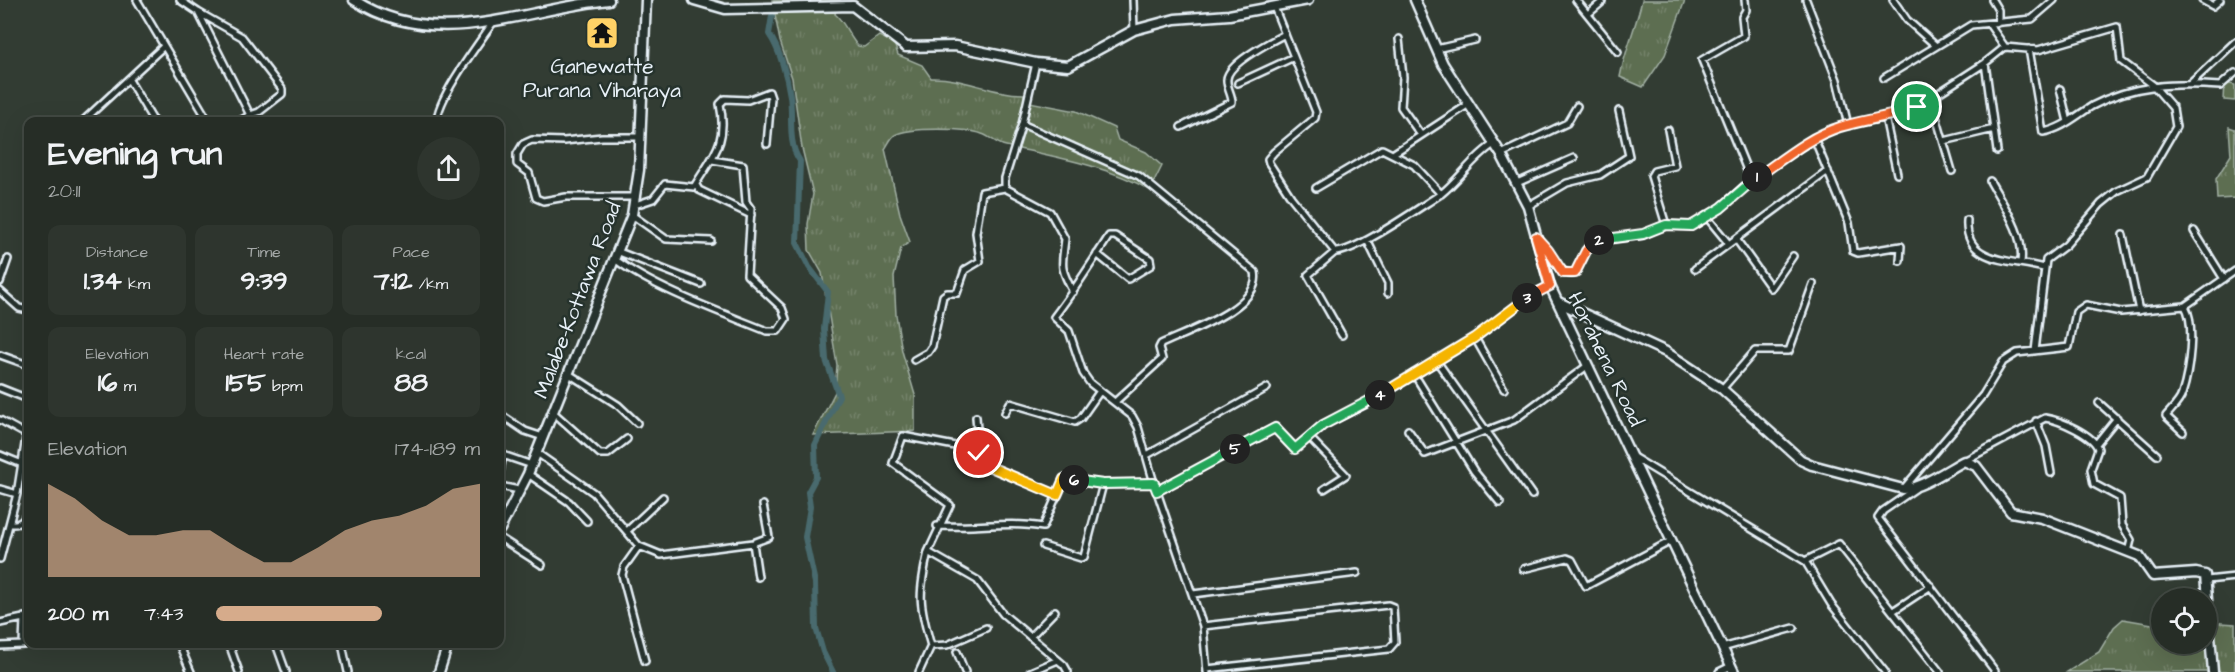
<!DOCTYPE html>
<html lang="en">
<head>
<meta charset="utf-8">
<style>
	body { margin:0; font-family:"Architects Daughter",sans-serif; background:#2e352e; color:#f1f3f6; height:100vh; display:flex; flex-direction:column; font-size:22px; white-space:nowrap }
	* { box-sizing:border-box; margin:0 }
	p { font-size:20px; color:#a4a8a7 }
	.icon { flex:none; width:33px; height:33px; fill:none; stroke:currentColor; stroke-width:2; stroke-linecap:round; stroke-linejoin:round }
	.map { position:relative; flex:1; overflow:hidden }
	.sheet { position:absolute; left:24px; top:117px; width:480px; height:531px; display:flex; flex-direction:column; background:#262d26; border-radius:12px; box-shadow:0 6px 24px #0002,0 0 0 2px #424943 }
	.sheet>* { flex:none }
	.fabs { position:absolute; left:2151px; top:588px; display:grid; gap:12px }
	.fabs a { display:grid; place-items:center; width:66px; height:66px; border-radius:50%; background:#262d26; box-shadow:0 6px 24px #0002,0 0 0 2px #424943; font-size:30px }
	.pin { position:absolute; display:grid; place-items:center; width:51px; height:51px; color:#fff; margin:-26px; border:3px solid #fff; border-radius:50%; box-shadow:0 2px 6px #0007 }
	.km { position:absolute; width:30px; height:30px; margin:-15px; border-radius:50%; background:#222; color:#fff; font-size:16px; line-height:30px; text-align:center }
	.round { display:grid; place-items:center; flex:none; width:63px; height:63px; border-radius:32px; background:#2e352e }
	.headline { display:flex; align-items:center; justify-content:space-between; height:102px; padding:0 24px }
	h1 { font-size:33px; font-weight:700; line-height:45px }
	.figures { display:grid; grid-template-columns:repeat(3,1fr); gap:9px; height:102px; padding:6px 24px }
	.figures div { display:grid; align-content:center; border-radius:12px; background:#2e352e; text-align:center }
	.figures b { font-size:26px; font-weight:700 }
	.figures small { font-size:16px; font-weight:400 }
	.figures p { font-size:16px }
	.chart { height:168px; padding:12px 24px }
	.chart p { display:flex; justify-content:space-between }
	.chart svg { width:100%; height:108px; margin-top:6px; fill:#d6ab8b; opacity:.7 }
	ul { padding:0 24px; list-style:none; font-size:20px }
	li { display:grid; grid-template-columns:96px 72px 1fr; align-items:center; height:45px }
	li i { height:15px; border-radius:8px; background:#d6ab8b }
	.map>svg:first-child { display:block }
	.grass { fill:url(#grass-tufts); stroke:#a2b0a4; stroke-width:1.5 }
	.lines { fill:none; stroke-linecap:round; stroke-linejoin:round }
	.canal { stroke:#486b6e; stroke-width:6 }
	.street-casing { stroke:#e8f1f8; stroke-width:10 }
	.secondary-casing { stroke:#e8f1f8; stroke-width:13 }
	.street { stroke:#26332d; stroke-width:5 }
	.secondary { stroke:#26332d; stroke-width:8 }
	.split-1-casing { stroke:#fff; stroke-width:12 }
	.split-2-casing { stroke:#fff; stroke-width:12 }
	.split-3-casing { stroke:#fff; stroke-width:12 }
	.split-4-casing { stroke:#fff; stroke-width:12 }
	.split-5-casing { stroke:#fff; stroke-width:12 }
	.split-6-casing { stroke:#fff; stroke-width:12 }
	.split-7-casing { stroke:#fff; stroke-width:12 }
	.split-1 { stroke:#f0652b; stroke-width:8 }
	.split-2 { stroke:#22a559; stroke-width:8 }
	.split-3 { stroke:#f0652b; stroke-width:8 }
	.split-4 { stroke:#f5b400; stroke-width:8 }
	.split-5 { stroke:#22a559; stroke-width:8 }
	.split-6 { stroke:#22a559; stroke-width:8 }
	.split-7 { stroke:#f5b400; stroke-width:8 }
	.labels { text-anchor:middle; stroke-width:5; stroke-linejoin:round; paint-order:stroke }
	.poi-label { font-size:21px; fill:#e8f1f8; stroke:#26332d }
	.street-label { font-size:21px; fill:#e8f1f8; stroke:#26332d }
</style>
</head>
<body>
<div class="map">
<svg width="2235" height="672" viewBox="0 0 2235 672">
	<defs>
		<pattern id="grass-tufts" width="24" height="20" patternUnits="userSpaceOnUse" patternTransform="scale(1.5)"><rect width="24" height="20" fill="#5d6e51"/><path d="M3 7l-1-3M5 7V3M7 7l1-3M15 17l-1-3M17 17v-4M19 17l1-3" fill="none" stroke="#74836b"/></pattern>
	</defs>
	<rect width="100%" height="100%" fill="#323c33"/>
	<filter id="ink" filterUnits="userSpaceOnUse"><feTurbulence type="fractalNoise" baseFrequency=".0167" numOctaves="2"/><feDisplacementMap in="SourceGraphic" scale="12" xChannelSelector="R" yChannelSelector="G"/><feConvolveMatrix kernelMatrix="1 2 1 2 8 2 1 2 1" color-interpolation-filters="sRGB"/></filter>
	<g filter="url(#ink)">
		<path class="grass" d="M772,0h68l-5,14c10,8 14,23 23,32l6,1 15,-11 15,7 4,12 24,10 9,13c33,-1 60,16 93,16v7l52,10 38,17 4,12 28,12 16,14 -12,24c-45,-25 -95,-33 -144,-44 -10,-2 -15,-9 -24,-12 -14,-6 -74,-7 -87,1 -4,2 -7,10 -10,14l15,65 10,28 -9,6 -7,29 2,38 6,36 13,44v36l-102,4 22,-43 2,-27 -15,-92 -13,-23 -1,-26 5,-30 -11,-46 -10,-70 -12,-37z
			M1642,0h43l-20,55 -22,32 -23,-10c5,-27 16,-50 22,-77z
			M2225,83l10,2v16l-11,-1z
			M2229,127l6,2v69l-18,1 -1,-20 15,-24z
			M2123,619l29,5 9,-2 1,22h44l1,-22 28,2v48h-168l32,-20 15,-25z"/>
		<g class="lines">
			<path class="canal" d="M772,16l-3,18c11,16 18,42 21,62 3,21 -3,47 10,65l-3,82 12,24 19,25 -4,37 2,31 13,36 -24,49 1,32 -8,15 2,15 -5,30 10,46 1,45 7,24 10,20"/>
			<g class="street-casing">
				<path id="street" d="M137,0l72,122
					M180,0l18,12 52,103 -12,7
					M1133,0l1,30
					M1576,0l42,52
					M1745,0l1,10 -4,7 2,19 -42,24 49,120
					M1806,0l31,80 11,45
					M1893,0l14,20 28,25
					M1992,0l6,10v13
					M2202,0l11,6 7,-6
					M1274,7l42,105 -1,6 -41,34 -6,7 1,4 22,34 44,55c20,1 85,-45 106,-58 19,-15 32,-37 53,-50
					M198,12l44,25 40,52v5l-23,18 -9,3
					M1588,14l14,-12
					M1399,39l4,38 -2,30 20,28
					M2005,47l33,3 79,-23 4,34 32,24 20,23 3,19 -29,50 -30,14 -16,13 -35,41 -20,15 -11,91
					M1436,49l39,-9
					M2029,49l14,83c19,-3 33,-16 49,-26 41,-22 83,-23 128,-20l15,-13
					M1036,63l-14,61 -17,54v10l45,24 15,27c-3,27 -6,27 8,53
					M1985,63l12,88
					M1884,78l87,-53 61,-6 22,-19
					M129,80l25,42
					M1238,83l56,-26
					M2190,84l45,-42
					M2060,89l8,33
					M1931,99l21,72
					M1885,117l12,57
					M82,122l82,-76
					M437,122c-1,-22 41,-78 55,-98
					M1022,124l117,52 116,96c8,35 -69,60 -94,72l-2,4 3,11 -46,42
					M1181,127l51,-25c0,-8 -6,-15 -5,-23 1,-16 45,-38 58,-45
					M1814,138l35,85 4,28 5,2 43,-7 -1,15
					M1944,141l50,-12
					M1394,153l75,-49
					M1501,154l66,-31 10,-17
					M1990,181c13,24 35,53 31,81
					M1517,183l57,-25
					M696,185l3,5 52,25
					M1316,188l66,-39 32,16 27,29
					M636,197h-70l-23,4 -7,-3 -7,-25 -12,-9v-10l6,-10 9,-4 32,1 38,-4h39
					M635,205l18,-6 12,-15 29,3c19,-32 34,-43 26,-83l5,-5 23,1 21,-8 2,6 -4,46
					M1528,206l39,-23 33,-8 29,-19 -10,-45
					M632,215l34,24 45,2
					M1706,216l23,28
					M1967,220c-3,44 44,39 77,48
					M1666,225l-15,-49 3,-5 21,-5 -7,-36
					M2194,231l30,48
					M2123,235l16,76
					M1736,239l35,49 22,-32
					M1367,240l21,43v10
					M1539,240c10,11 20,38 36,33l11,-22 8,-10 49,-6 23,-10 25,1 6,-3 24,-15 30,-28 63,-42 26,-11 58,-13 19,-7 68,-44 20,-16 -16,-23
					M619,252l82,32
					M1335,252l-27,23 34,60
					M1097,254l31,25 23,-14 -1,-6 -35,-23h-6c-18,28 -35,55 -55,81l15,14 14,42 7,10 42,33 6,11 16,56 49,143 4,46
					M616,260c39,29 104,52 151,71h11l8,-12 -4,-11 -35,-33 4,-66 -5,-7 -3,-37 -31,-5
					M1695,269l133,-98
					M0,282l8,-23
					M0,291l19,17 9,2
					M1475,338l29,51
					M0,355l28,10
					M914,360l14,-8 4,-6 11,-50 4,-3h10l8,-23 15,-9 -4,-28 6,-41 23,-4
					M1436,360l96,135
					M569,374l49,31 19,18
					M1414,374l60,97 26,32
					M0,388l28,11
					M1722,389l33,-38h34l24,-67
					M2099,403l58,52
					M553,412l47,42h8l19,-15
					M1005,413l5,-10 65,19 6,-4 19,-27
					M500,414l25,17 18,6
					M976,417l3,36
					M0,420l27,15
					M2036,421l10,25 5,27
					M1408,430l17,24 89,-34 73,-54
					M2183,432l-17,-16c5,-6 14,-14 16,-22 7,-21 14,-70 3,-88
					M1309,437l37,38 -22,14
					M2096,444l21,-26
					M537,453l57,40 45,53 22,9 92,-12 16,-6 -6,-32
					M500,454l32,11
					M0,455l22,9
					M1147,455l120,-67
					M1633,457l172,104 26,43 54,68
					M1964,461l81,-43c15,2 49,17 53,31l-7,20 3,15 26,14 2,27 9,15 -3,12
					M500,472l3,-18
					M528,474l41,28 18,19
					M500,486l19,4
					M1904,488l79,-93 20,-33 14,-9 52,-6 7,-35 10,-7 35,7 64,-6 50,-35
					M0,489l17,5
					M1915,489l-32,22 -5,7 117,153
					M1157,491l118,-63 20,21 28,-24 43,-21 109,-66 59,-45 16,-7
					M10,524c12,1 14,-4 18,-14
					M937,526c36,2 72,-5 106,1l14,-32
					M627,531l36,-34
					M500,538l42,27
					M753,543l5,34
					M639,546l-15,21 -2,8 23,86
					M1043,546l38,12 3,-1 19,-73
					M0,559l17,-65 11,-69
					M1805,561l34,-17 101,128
					M1523,569l44,-11 5,2 14,26 85,-45
					M2207,580l28,-3
					M1193,594l164,-21
					M1893,611l38,-25
					M0,623l28,-6
					M1203,626l185,-21 5,2 2,35 -6,7 -182,20
					M1030,637l25,-26
					M179,644l12,28
					M229,644l10,28
					M276,644l10,28
					M342,644l6,28
					M0,646l23,-1 1,-28
					M931,646l16,-1 39,-17
					M1722,648l72,-20
					M957,652l8,20
					M919,672l12,-26c-12,-42 -13,-51 -3,-94
					M1030,672l28,-12
					M1068,672l-4,-7 -61,-51 -26,-34 -49,-28 22,-47 -57,-42 10,-27 52,10 24,7 2,10 76,32 7,-16 39,5 51,-1
					M1719,672l12,-6"/>
			</g>
			<g class="secondary-casing">
				<path id="secondary" d="M354,0c83,53 168,9 255,0
					M694,0l31,9 128,-3 53,41 49,-1 81,17 32,3 66,-36 41,-11 54,-4 79,-15
					M1415,0l28,64 58,90 27,52 22,80 184,386
					M1558,302l108,50 56,37 79,71 11,5 91,24c17,0 44,-19 61,-28l12,5 35,46 31,6 97,38 14,20 43,-3 9,2 8,97
					M500,529l28,-55 104,-259 7,-45 7,-170
					M439,672l9,-28"/>
			</g>
			<use href="#street" class="street"/>
			<use href="#secondary" class="secondary"/>
		</g>
	</g>
	<g class="lines" filter="url(#ink)">
		<g class="split-1-casing">
			<path id="split-1" d="M1757,177c26,-18 53,-41 83,-50 26,-8 52,-10 77,-20"/>
		</g>
		<g class="split-2-casing">
			<path id="split-2" d="M1599,240l44,-6 23,-9 25,1 30,-18 36,-31"/>
		</g>
		<g class="split-3-casing">
			<path id="split-3" d="M1527,298l23,-12 -14,-49 12,13 15,23h12l11,-22 8,-10 5,-1"/>
		</g>
		<g class="split-4-casing">
			<path id="split-4" d="M1380,395l94,-57 53,-40"/>
		</g>
		<g class="split-5-casing">
			<path id="split-5" d="M1235,449l40,-21 20,21 28,-24 57,-30"/>
		</g>
		<g class="split-6-casing">
			<path id="split-6" d="M1074,480l29,4 51,-1 3,8 78,-42"/>
		</g>
		<g class="split-7-casing">
			<path id="split-7" d="M979,453l2,10 76,32 7,-16 10,1"/>
		</g>
		<use href="#split-1" class="split-1"/>
		<use href="#split-2" class="split-2"/>
		<use href="#split-3" class="split-3"/>
		<use href="#split-4" class="split-4"/>
		<use href="#split-5" class="split-5"/>
		<use href="#split-6" class="split-6"/>
		<use href="#split-7" class="split-7"/>
	</g>
	<defs>
		<g id="temple-square" transform="scale(1.725)"><rect x="-9" y="-9" width="18" height="18" rx="4" fill="#ffd166" stroke="#26332d"/><path d="M0-6L5-2H3V0L6.5 2.5H4V6H1.5V3h-3V6H-4V2.5H-6.5L-3 0V-2H-5Z" fill="#111"/></g>
	</defs>
	<g fill-rule="evenodd">
		<use href="#temple-square" x="602" y="33"/>
	</g>
	<g class="labels">
		<g class="poi-label">
			<text x="602" y="73">Ganewatte<tspan x="602" dy="24">Purana Viharaya</tspan></text>
		</g>
		<g class="street-label">
			<text transform="translate(577 300) rotate(-69)" y="7">Malabe-Kottawa Road</text>
			<text transform="translate(1606 359) rotate(64)" y="7">Horahena Road</text>
		</g>
	</g>
</svg>
<div class="fabs">
<a><svg class="icon" aria-label="locate" viewBox="0 0 24 24"><circle cx="12" cy="12" r="6"/><path d="M12 2v4M12 18v4M2 12h4M18 12h4"/></svg></a>
</div>
<div class="pin" style="left:1917px;top:107px;background:#1e9e55"><svg class="icon" aria-label="arrive" viewBox="0 0 24 24"><path d="M6 21V4h12l-3 4 3 4H6"/></svg></div>
<div class="pin" style="left:979px;top:453px;background:#d93025"><svg class="icon" aria-label="check" viewBox="0 0 24 24"><path d="M5 12l5 5 9-10"/></svg></div>
<b class="km" style="left:1757px;top:177px">1</b>
<b class="km" style="left:1599px;top:240px">2</b>
<b class="km" style="left:1527px;top:298px">3</b>
<b class="km" style="left:1380px;top:395px">4</b>
<b class="km" style="left:1235px;top:449px">5</b>
<b class="km" style="left:1074px;top:480px">6</b>
<section class="sheet">
<div class="headline"><div><h1>Evening run</h1><p>20:11</p></div><a class="round"><svg class="icon" aria-label="share" viewBox="0 0 24 24"><path d="M12 15V3M7 8l5-5 5 5M5 13v7h14v-7"/></svg></a></div>
<div class="figures">
<div><p>Distance</p><b>1.34<small> km</small></b></div>
<div><p>Time</p><b>9:39</b></div>
<div><p>Pace</p><b>7:12<small> /km</small></b></div>
</div>
<div class="figures">
<div><p>Elevation</p><b>16<small> m</small></b></div>
<div><p>Heart rate</p><b>155<small> bpm</small></b></div>
<div><p>kcal</p><b>88</b></div>
</div>
<div class="chart"><p><span>Elevation</span>174–189 m</p>
<svg viewBox="0 0 160 44" preserveAspectRatio="none"><path d="M0 44V6L10 12L20 21L30 27L40 27L50 25L60 25L70 32L80 38L90 38L100 32L110 25L120 21L130 19L140 15L150 8L160 6V44z"/></svg>
</div>
<ul>
<li><b>200 m</b>7:43<i style="width:63%"></i></li>
</ul>
</section>
</div>
</body>
</html>
